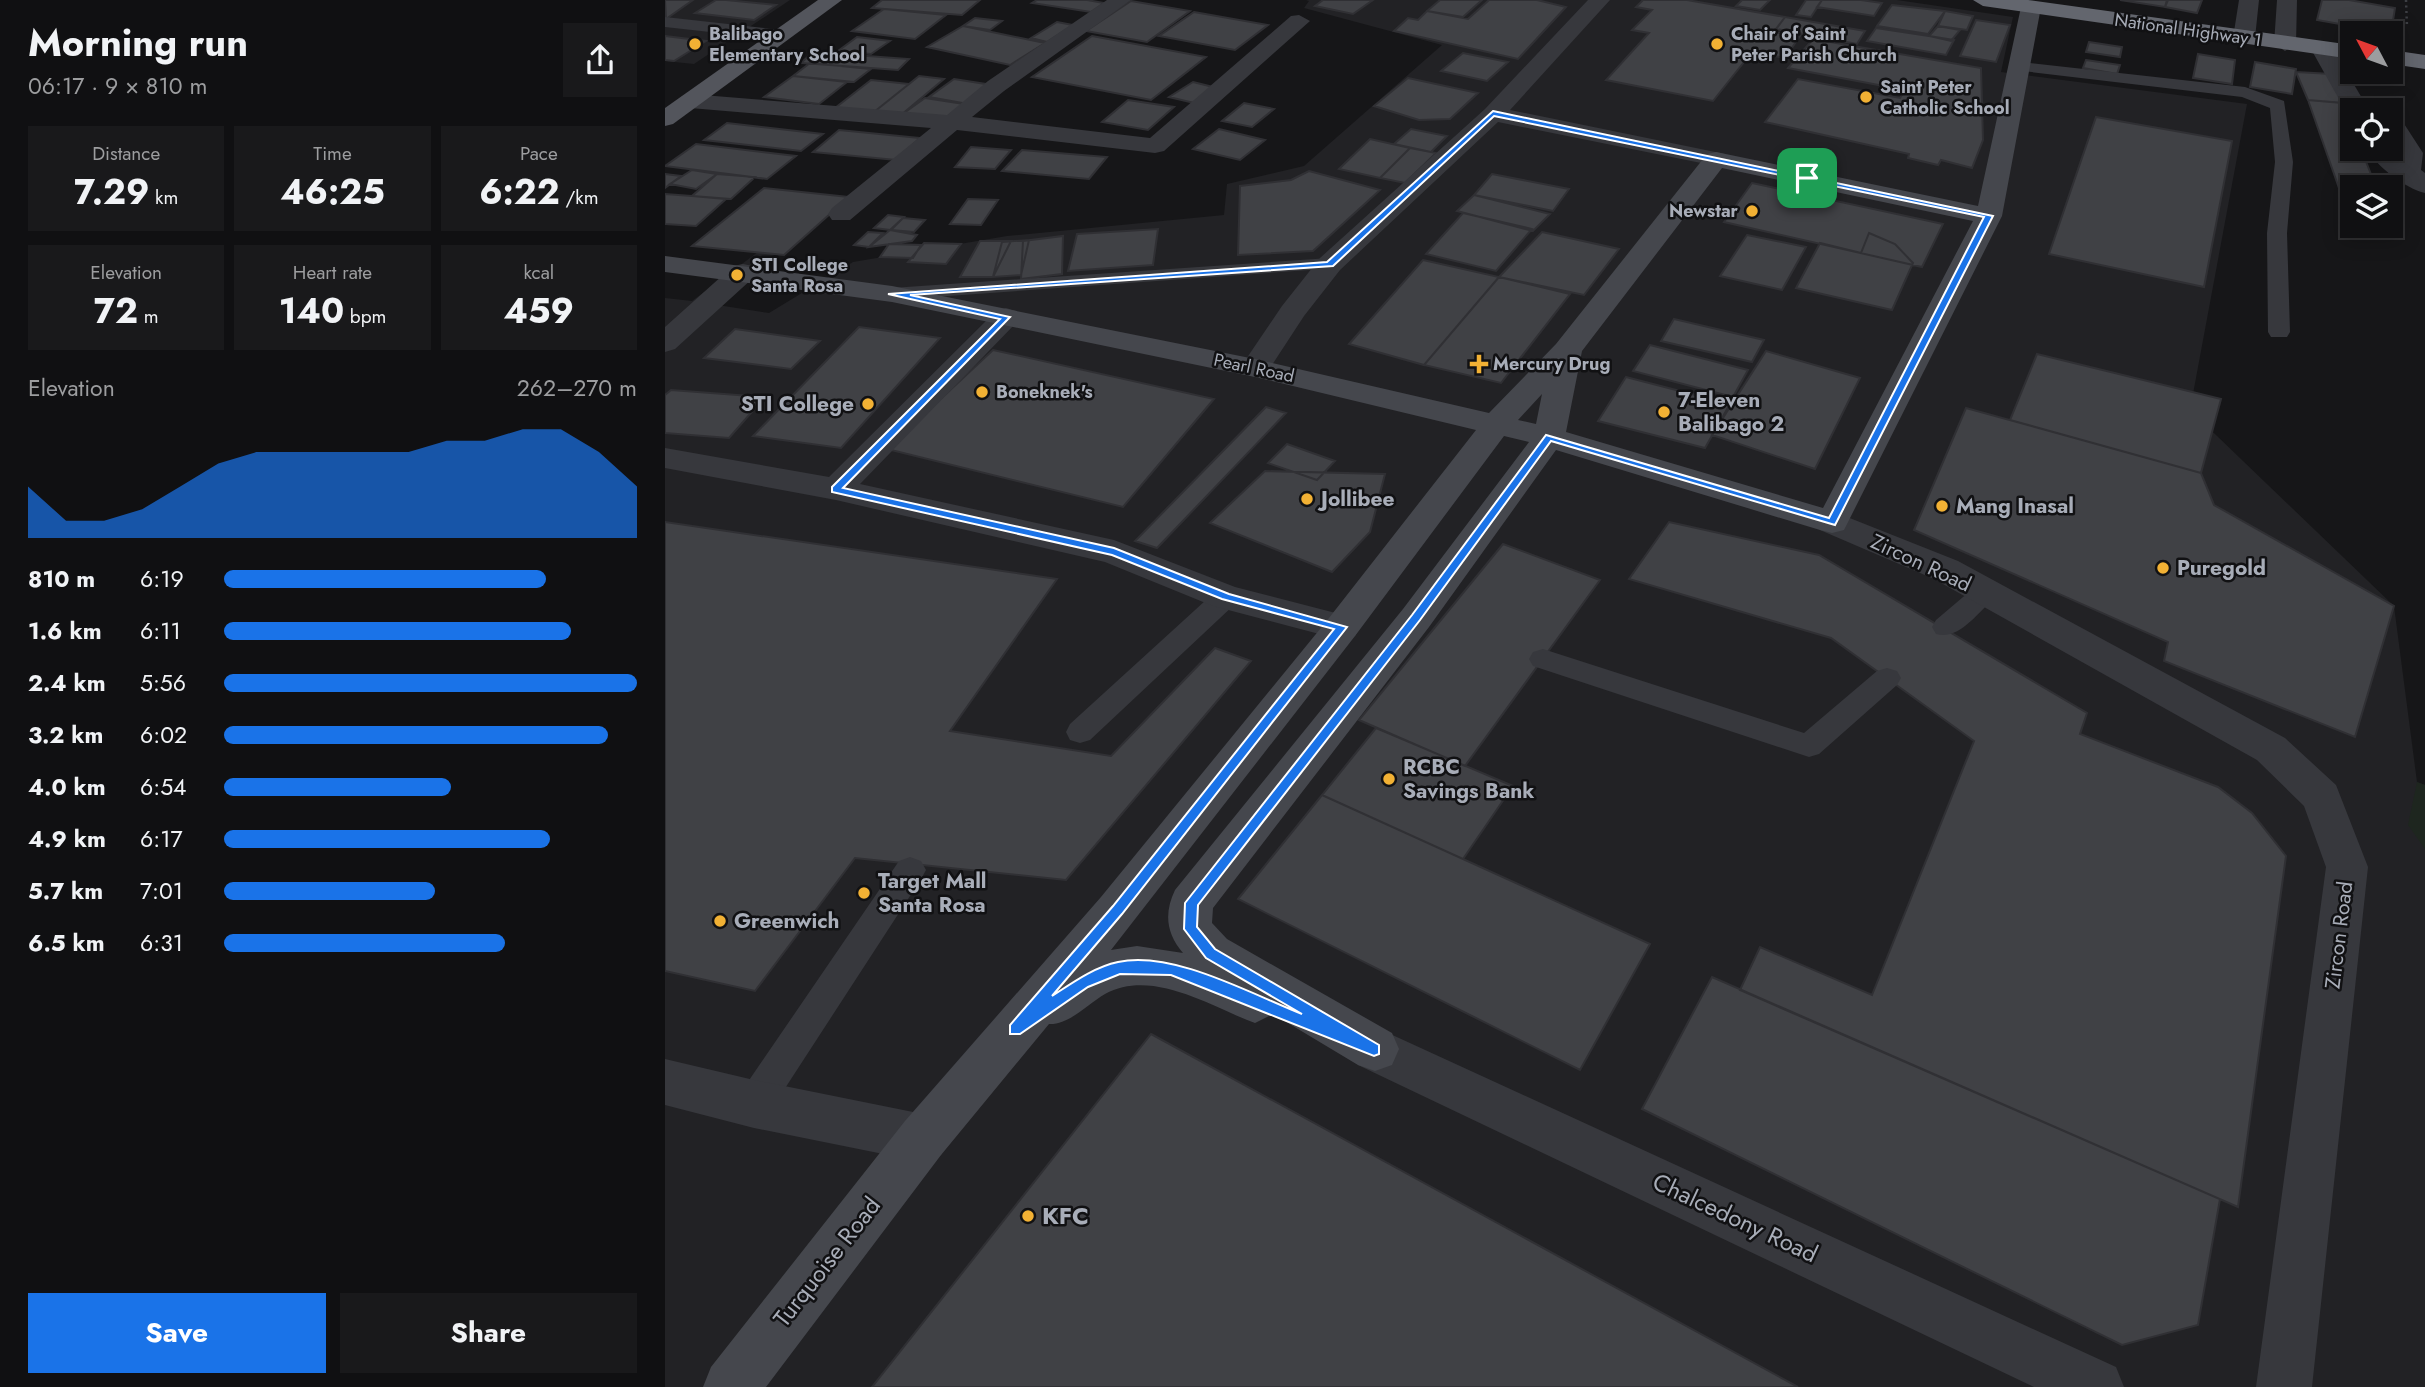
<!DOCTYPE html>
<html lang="en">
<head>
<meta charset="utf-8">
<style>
	body { margin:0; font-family:Jost,sans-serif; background:#19191b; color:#f1f3f6; height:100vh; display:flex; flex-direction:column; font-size:26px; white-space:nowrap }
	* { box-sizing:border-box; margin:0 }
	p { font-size:23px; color:#9c9d9f }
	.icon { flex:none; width:38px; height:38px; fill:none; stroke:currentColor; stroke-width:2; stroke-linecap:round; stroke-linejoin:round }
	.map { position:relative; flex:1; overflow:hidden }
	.drawer { display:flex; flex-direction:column; background:#101012; width:665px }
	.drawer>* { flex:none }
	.needle { width:46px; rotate:311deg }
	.tools { position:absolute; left:1675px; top:21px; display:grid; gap:14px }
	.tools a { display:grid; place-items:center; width:63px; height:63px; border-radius:0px; background:#101012; box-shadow:0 4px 18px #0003,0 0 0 2px #303032; font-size:35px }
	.pin { position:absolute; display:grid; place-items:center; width:60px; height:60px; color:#fff; margin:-30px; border-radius:14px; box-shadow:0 4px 10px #0006 }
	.round { display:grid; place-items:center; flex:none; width:74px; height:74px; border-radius:0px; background:#19191b }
	.summary { display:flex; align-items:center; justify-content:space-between; height:119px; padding:0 28px }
	h1 { font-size:38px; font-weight:700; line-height:52px }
	.stats { display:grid; grid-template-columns:repeat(3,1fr); gap:10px; height:119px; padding:7px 28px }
	.stats div { display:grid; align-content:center; border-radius:0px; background:#19191b; text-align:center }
	.stats b { font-size:35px; font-weight:700 }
	.stats small { font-size:19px; font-weight:400 }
	.stats p { font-size:19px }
	.chart { height:196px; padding:14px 28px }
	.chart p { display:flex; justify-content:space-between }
	.chart svg { width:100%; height:126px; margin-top:7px; fill:#1a73e8; opacity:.7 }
	.cta { display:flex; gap:14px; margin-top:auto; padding:14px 28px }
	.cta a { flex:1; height:80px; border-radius:0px; background:#1a73e8; color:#fff; font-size:28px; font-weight:700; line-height:80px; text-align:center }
	.cta a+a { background:#19191b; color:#f1f3f6 }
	ul { padding:0 28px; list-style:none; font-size:23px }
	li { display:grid; grid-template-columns:112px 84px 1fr; align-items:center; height:52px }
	li i { height:18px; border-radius:9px; background:#1a73e8 }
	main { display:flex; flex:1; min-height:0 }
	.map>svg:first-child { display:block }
	.built { fill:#222225 }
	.green { fill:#1e261f }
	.building { fill:#404145; stroke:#303034; stroke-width:2 }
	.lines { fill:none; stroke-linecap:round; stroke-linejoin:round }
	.path { stroke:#3d3f44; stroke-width:2.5; stroke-dasharray:2 3.5; stroke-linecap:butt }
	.lane { fill:#37383d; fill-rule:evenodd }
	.street { fill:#37383d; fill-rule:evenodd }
	.secondary { fill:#45474d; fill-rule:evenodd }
	.primary { fill:#53555c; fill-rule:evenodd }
	.highway { fill:#63666e; fill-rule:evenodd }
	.route { fill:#1a73e8; stroke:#fff; stroke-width:2; fill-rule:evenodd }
	.poi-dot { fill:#f2b134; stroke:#111113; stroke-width:2.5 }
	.labels { text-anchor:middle; stroke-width:5; stroke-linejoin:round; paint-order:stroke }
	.far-street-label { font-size:18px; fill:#a8adb8; stroke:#111113 }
	.far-poi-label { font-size:18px; font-weight:bold; fill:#a8adb8; stroke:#111113; text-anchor:start }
	.poi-label { font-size:21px; font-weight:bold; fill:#a8adb8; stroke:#111113; text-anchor:start }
	.street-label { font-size:21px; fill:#a8adb8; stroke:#111113 }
	.near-poi-label { font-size:24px; font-weight:bold; fill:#a8adb8; stroke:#111113; text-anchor:start }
	.near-street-label { font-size:24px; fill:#a8adb8; stroke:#111113 }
</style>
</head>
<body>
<main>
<section class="drawer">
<div class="summary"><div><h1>Morning run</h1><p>06:17 · 9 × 810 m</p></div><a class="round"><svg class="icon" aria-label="share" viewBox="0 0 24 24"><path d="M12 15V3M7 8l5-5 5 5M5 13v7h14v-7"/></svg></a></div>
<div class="stats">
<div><p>Distance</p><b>7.29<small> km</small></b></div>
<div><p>Time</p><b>46:25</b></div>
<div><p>Pace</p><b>6:22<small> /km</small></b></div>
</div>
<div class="stats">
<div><p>Elevation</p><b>72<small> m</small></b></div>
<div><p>Heart rate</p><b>140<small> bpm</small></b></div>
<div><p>kcal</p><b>459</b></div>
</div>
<div class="chart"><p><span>Elevation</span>262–270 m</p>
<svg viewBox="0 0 160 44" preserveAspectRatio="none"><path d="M0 44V26L10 38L20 38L30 34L40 26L50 18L60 14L70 14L80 14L90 14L100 14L110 10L120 10L130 6L140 6L150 14L160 26V44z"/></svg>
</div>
<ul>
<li><b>810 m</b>6:19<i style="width:78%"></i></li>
<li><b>1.6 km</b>6:11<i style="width:84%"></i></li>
<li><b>2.4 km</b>5:56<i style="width:100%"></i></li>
<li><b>3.2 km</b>6:02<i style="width:93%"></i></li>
<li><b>4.0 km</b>6:54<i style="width:55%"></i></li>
<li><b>4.9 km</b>6:17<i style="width:79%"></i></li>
<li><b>5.7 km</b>7:01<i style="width:51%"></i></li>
<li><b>6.5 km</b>6:31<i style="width:68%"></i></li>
</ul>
<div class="cta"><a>Save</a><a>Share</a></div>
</section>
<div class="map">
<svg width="1760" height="1387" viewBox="0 0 1760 1387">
	<rect width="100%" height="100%" fill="#161618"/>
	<path class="built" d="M0,0h125l-96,64 -29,-3z
		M641,0h591l116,17 -12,55 246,32 -57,306 204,196 23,176 8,3v602h-1760v-1089l27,3 66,-49 -66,-6 72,-58 85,9 -138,107 58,9 84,-51 154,-26 217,-21 3,-31 77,-18 138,-121 -138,-37 5,-7z"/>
	<path class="green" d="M1752,782l8,3v64l-17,-24z"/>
	<path class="building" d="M0,0h28l-27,19z
		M51,0h10l50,5 -22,15 -59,-7z
		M217,0h98l-18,15 -90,-7z
		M372,0h50l17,3 -13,9 -59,-9z
		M658,0h50l-20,14 -38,-8z
		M775,0h42l-19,17 -36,-6z
		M824,0h48l29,7 -48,52 -124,-28 14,-13 10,2 9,-9 41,8z
		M978,0h44l98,17 -11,15 26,4 -15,22 -33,-6 -39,49 -107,-21 43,-47 -17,-3 20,-20 -16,-3z
		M1077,0h28l-10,10 -24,-4z
		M1141,0h16l-11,17 -15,-2z
		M1157,0h39l21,3 -8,13 -57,-9z
		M1455,0h47l-2,7z
		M1503,0h34l-5,13 -32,-6z
		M1657,0h27l46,8 -4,25 -74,-13z
		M466,1l59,10 -43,31 -61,-11z
		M1227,5l53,6 -17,23 -51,-8z
		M219,9l62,6 -31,24 -63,-8z
		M1280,11l28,5 -6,14 -29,-4z
		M529,12l74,13 -33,25 -76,-14z
		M1120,17l80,14 -8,13 -81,-15z
		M310,18l27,3 -12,9 -27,-4z
		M1311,20l34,5 -14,37 -36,-6z
		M392,22l16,3 -26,17 -16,-4z
		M298,26l82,17 -35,22 -83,-18z
		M1273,26l22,4 -9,11 -22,-5z
		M1211,28l53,8 25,4 -8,15 -79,-14z
		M0,36l41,5 -32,20 -9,-1z
		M427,36l114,21 -55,43 -119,-23z
		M192,37l33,4 -19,13 -33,-3z
		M1148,39l168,29 2,72 -11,28 -31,-8 -3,5 -30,-7 1,-4 -144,-32 33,-43 102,19 5,-8 -117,-22z
		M1424,42l33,5 -2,10 -34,-5z
		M148,52l96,7 -11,11 -97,-7z
		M798,53l45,9 -21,19 -46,-10z
		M1533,54l37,6 -3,24 -39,-6z
		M1421,60l34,5 -3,9 -34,-6z
		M1590,62l41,7 -4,25 -42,-7z
		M145,63l61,6 -17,13 -61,-6z
		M1631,72l36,2 12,29 -36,-3z
		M128,76l54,6 -28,22 -55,-7z
		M254,76l25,3 -43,36 -27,-3z
		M743,78l70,15 -28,26 -31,1 -45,-14z
		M289,79l38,6 -24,19 -39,-7z
		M206,80l38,4 -35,28 -39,-4z
		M528,82l24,6 -23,15 -25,-6z
		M260,98l39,6 -20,15 -40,-6z
		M463,100l46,7 -26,23 -46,-8z
		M1643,100l35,3 9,22v24h9l15,38h-24v38z
		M579,103l30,6 -22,18 -30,-6z
		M1431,117l136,24 -28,146 -155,-33z
		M62,123l96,11 -22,17 -97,-11z
		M554,129l46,11 -25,20 -47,-11z
		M746,129l36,7 -16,16 -37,-8z
		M174,130l81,8 -24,22 -83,-8z
		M705,139l40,9 -30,30 -41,-9z
		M31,144l100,12 -29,23 -102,-13z
		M306,147l40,3 -16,19 -40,-2z
		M745,148l26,5 -31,30 -25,-5z
		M357,150l85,7 -18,22 -87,-8z
		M27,170l25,4 -21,15 -26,-5z
		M644,171l71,19 -67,61 -75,4 2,-69 51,-6z
		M0,174l16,2 -16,12z
		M52,174l38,3 -24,22 -39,-3z
		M827,174l77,15 -16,22 -79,-16z
		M1087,183l191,41 -21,43 -198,-45z
		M99,188l85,9 -65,58 -92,-9z
		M0,194l27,2 34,3 -30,27 -31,-2z
		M809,195l76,19 -17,17 -76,-20z
		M303,199l30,1 -17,25 -31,-1z
		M798,213l69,16 -36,42 -70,-17z
		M223,215l16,2 -14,13 -16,-2z
		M238,218l22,2 -11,12 -23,-2z
		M1726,224l4,12 -41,-4 -2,-6z
		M493,229l-5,36 -85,6 9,-37z
		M225,230l27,5 -5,6 -43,6z
		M203,232l15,1 -14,14 -15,-2z
		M877,232l77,17 -35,46 -85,-18z
		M1204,233l26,11 18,19 -21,47 -96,-22 24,-45 41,10z
		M1082,235l59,12 -24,43 -62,-14z
		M398,236l-1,38 -41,5 2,-38z
		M364,240l-8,35 -28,2 9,-35z
		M315,241h31l-18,36h-33z
		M259,243l37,1 -15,20 -38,-2z
		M224,244l32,1 -8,13 -33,-1z
		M758,260l76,17 -75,88 -75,-21z
		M834,277l71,17 -69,89 -77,-18z
		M1009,319l90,21 -12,22 -91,-21z
		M194,327l81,11 -99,110 -88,-12z
		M70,329l85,12 -29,28 -87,-11z
		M985,345l98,25 -15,27 -100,-26z
		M328,350l221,49 -91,108 -236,-58z
		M1101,351l94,27 -45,91 -103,-34z
		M1372,354l184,45 -20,74 -191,-53z
		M961,377l104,27 -25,44 -107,-27z
		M6,390l94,7 -36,41 -64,-5v-38z
		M601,407l20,6 -129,135 -22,-7z
		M1301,408l235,65 13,32 180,101 -39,131 -191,-76 4,-19 -254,-112z
		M622,444l48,17 -18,19 -49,-17z
		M600,471l120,3 -15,58 -38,40 -122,-49z
		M0,522l392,57 -107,152 161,25 104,-108 36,13 -185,219 -211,-22 -100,133 -90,-20z
		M1004,522l150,33 268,158 -7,21 138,53 34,26 34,43 -48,351 -498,-217 20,-43 112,48 102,-254 -143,-103 -202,-59z
		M838,544l97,36 -135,186 -106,-46z
		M711,728l137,58 -50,73 -141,-64z
		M657,795l328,149 -70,126 -342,-171z
		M1047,977l508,222 -22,126 -76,20 -480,-236z
		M486,1034l647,353h-926z"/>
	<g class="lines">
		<path class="path" d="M1741,0l1,27"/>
		<path class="lane" d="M0,17l117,13 8,5 -8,5 -117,-13z
			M1355,62l225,25 39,14 9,61 -6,71 3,99 -3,5h-16l-3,-5 -1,-99 8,-71 -5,-54 -28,-11 -228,-27v-6z
			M665,258l7,2 3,4 -3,4 -445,32 -10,-6 10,-6z
			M1320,583l9,3 4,6 -4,6c-16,15 -36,43 -58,36l-4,-7 4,-7 40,-34z
			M561,588l9,2 4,7 -4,7 -145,136 -10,3 -10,-3 -4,-8 4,-8 147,-134z
			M878,649l261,84 73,-62 10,-3 10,3 4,7 -4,7 -78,69 -10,3 -276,-91 -4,-7 4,-7z
			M245,857l11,4 5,9 -5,9 -154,237 -13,5 -13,-5 -5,-12 5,-12 158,-231z"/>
		<path class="street" d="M442,0h24l-127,91 -32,26 178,21 141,-122 8,-1 11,6 -146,130 -9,2 -198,-23 -107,90h-18l-4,-6 4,-6 99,-80 -241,-20 -8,-2 -4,-5 4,-5 8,-2 257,21 41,-34z
			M923,0h22l-100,110 215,44 3,5 -3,5 -9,2 -218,-44 -158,148 -36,46 -38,58 -11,3 -11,-3 -4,-6 42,-62 38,-48 165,-149z
			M1574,0h20l-4,38 -11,7 -11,-7z
			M1612,0h20l-1,44 -11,7 -11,-7z
			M1657,42l11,7 36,61h-17v6l-7,-6 -34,-61z
			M1726,114l8,2 24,37 -2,17 4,3v20c-20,-5 -48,-26 -58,-44l24,-1 7,7 -7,-15z
			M78,264l10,2 4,6 -4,6 -78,71 -10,3v-25l68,-61z
			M341,308l10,3 4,6 -4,6 -156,161 254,56 121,47 120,31 5,9 -5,9 -13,4 -129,-34 -108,-44 -269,-62 -171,-32v-20l164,29 167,-166z
			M1167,511l126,50 327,177 51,47 32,82 -56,520h-56l70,-520 -22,-61 -47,-46 -323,-181 -114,-49 -5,-8 5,-8z
			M710,1027l741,340 8,20h-90l-676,-322 -7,-16 7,-16z
			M0,1059l89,21 169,34 18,7 7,17 -7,17 -18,7 -169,-34 -89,-23z"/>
		<path class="secondary" d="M1366,1l10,6 -39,209 -158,314 -12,3 -12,-3 -264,-80 -127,177 -216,281 -1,15 15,16 165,94 7,16 -7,16 -17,6 -17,-6 -85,-51 -18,9c-44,-16 -102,-55 -150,-29 -17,10 -36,31 -56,30l-108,131 -175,232h-63l8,-20 194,-246 196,-224 228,-279 147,-188 -221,-53 -363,-75 -227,-30v-16l227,30 363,73 234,54 67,-69 151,-190 9,-2 262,54 43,-199zM1057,168l251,53 -150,287 -257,-76 16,-81zM877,394l-6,30 -18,-4zM839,436l25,6 -126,167 -228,281c-11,23 -9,43 8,63l-46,-7 -26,4 244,-314z"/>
		<path class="primary" d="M153,0h24l-169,124 -8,2v-18z"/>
		<path class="highway" d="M1308,0h55l324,45v14l-369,-53z
			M1726,50l34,5v14l-34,-5z"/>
	</g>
	<path class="route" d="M828,111l500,105 -158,309 -284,-84 -131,179 -222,285 -1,22 18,22 164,96v9l-5,2 -203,-81 -51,-1 -32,13 -68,47h-10v-9l103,-119 221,-277 -112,-30 -110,-44 -280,-63v-5l168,-168 -112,-25 439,-32zM829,116l490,101 -155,301 -283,-83 -134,180 -227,288 -1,26 22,29 96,56c-51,-20 -129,-64 -184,-52 -24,5 -46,21 -66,34l70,-82 225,-287 -118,-33 -115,-46 -271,-60 167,-171 -100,-22 423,-29z"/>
	<g class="poi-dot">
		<circle cx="30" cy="44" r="7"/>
		<circle cx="1052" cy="44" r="7"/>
		<circle cx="1201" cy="97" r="7"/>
		<circle cx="1087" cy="211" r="7"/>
		<circle cx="72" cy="275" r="7"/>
		<path d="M810.5 353.5h7v7h7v7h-7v7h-7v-7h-7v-7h7z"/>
		<circle cx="317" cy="392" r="7"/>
		<circle cx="203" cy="404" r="7"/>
		<circle cx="999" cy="412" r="7"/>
		<circle cx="642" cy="499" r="7"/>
		<circle cx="1277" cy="506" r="7"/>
		<circle cx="1498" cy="568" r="7"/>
		<circle cx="724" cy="779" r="7"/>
		<circle cx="199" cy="893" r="7"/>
		<circle cx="55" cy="921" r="7"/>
		<circle cx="363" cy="1216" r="7"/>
	</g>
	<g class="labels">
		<g class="far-street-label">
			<text transform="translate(1523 30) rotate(8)" y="6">National Highway 1</text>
			<text transform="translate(589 368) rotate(12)" y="6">Pearl Road</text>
		</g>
		<g class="far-poi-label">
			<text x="44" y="40">Balibago<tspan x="44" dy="21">Elementary School</tspan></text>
			<text x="1066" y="40">Chair of Saint<tspan x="1066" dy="21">Peter Parish Church</tspan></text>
			<text x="1215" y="93">Saint Peter<tspan x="1215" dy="21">Catholic School</tspan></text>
			<text x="1073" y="217" text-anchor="end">Newstar</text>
			<text x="86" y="271">STI College<tspan x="86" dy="21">Santa Rosa</tspan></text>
			<text x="828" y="370">Mercury Drug</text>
			<text x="331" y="398">Boneknek's</text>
		</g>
		<g class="poi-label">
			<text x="1013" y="407">7-Eleven<tspan x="1013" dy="24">Balibago 2</tspan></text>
			<text x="189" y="411" text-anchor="end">STI College</text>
			<text x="656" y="506">Jollibee</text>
			<text x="1291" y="513">Mang Inasal</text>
			<text x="1512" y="575">Puregold</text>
			<text x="738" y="774">RCBC<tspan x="738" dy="24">Savings Bank</tspan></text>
			<text x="213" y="888">Target Mall<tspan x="213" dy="24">Santa Rosa</tspan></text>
			<text x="69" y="928">Greenwich</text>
		</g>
		<g class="street-label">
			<text transform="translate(1256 563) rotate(25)" y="7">Zircon Road</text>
			<text transform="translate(1674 935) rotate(-83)" y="7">Zircon Road</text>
		</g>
		<g class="near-poi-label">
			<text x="377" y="1224">KFC</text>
		</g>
		<g class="near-street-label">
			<text transform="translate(1070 1218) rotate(25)" y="8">Chalcedony Road</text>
			<text transform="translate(162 1262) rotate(-52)" y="8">Turquoise Road</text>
		</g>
	</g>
</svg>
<div class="tools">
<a><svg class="needle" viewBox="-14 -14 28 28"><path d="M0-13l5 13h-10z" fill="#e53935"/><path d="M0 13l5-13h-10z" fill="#9c9d9f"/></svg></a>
<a><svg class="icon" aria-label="locate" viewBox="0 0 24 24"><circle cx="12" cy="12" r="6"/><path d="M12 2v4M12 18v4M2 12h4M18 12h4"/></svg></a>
<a><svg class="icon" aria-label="layers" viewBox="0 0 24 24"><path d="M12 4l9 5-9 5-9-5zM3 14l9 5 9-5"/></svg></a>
</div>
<div class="pin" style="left:1142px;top:178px;background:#1e9e55"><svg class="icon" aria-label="arrive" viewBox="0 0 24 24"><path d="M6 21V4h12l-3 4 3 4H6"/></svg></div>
</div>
</main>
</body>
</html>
